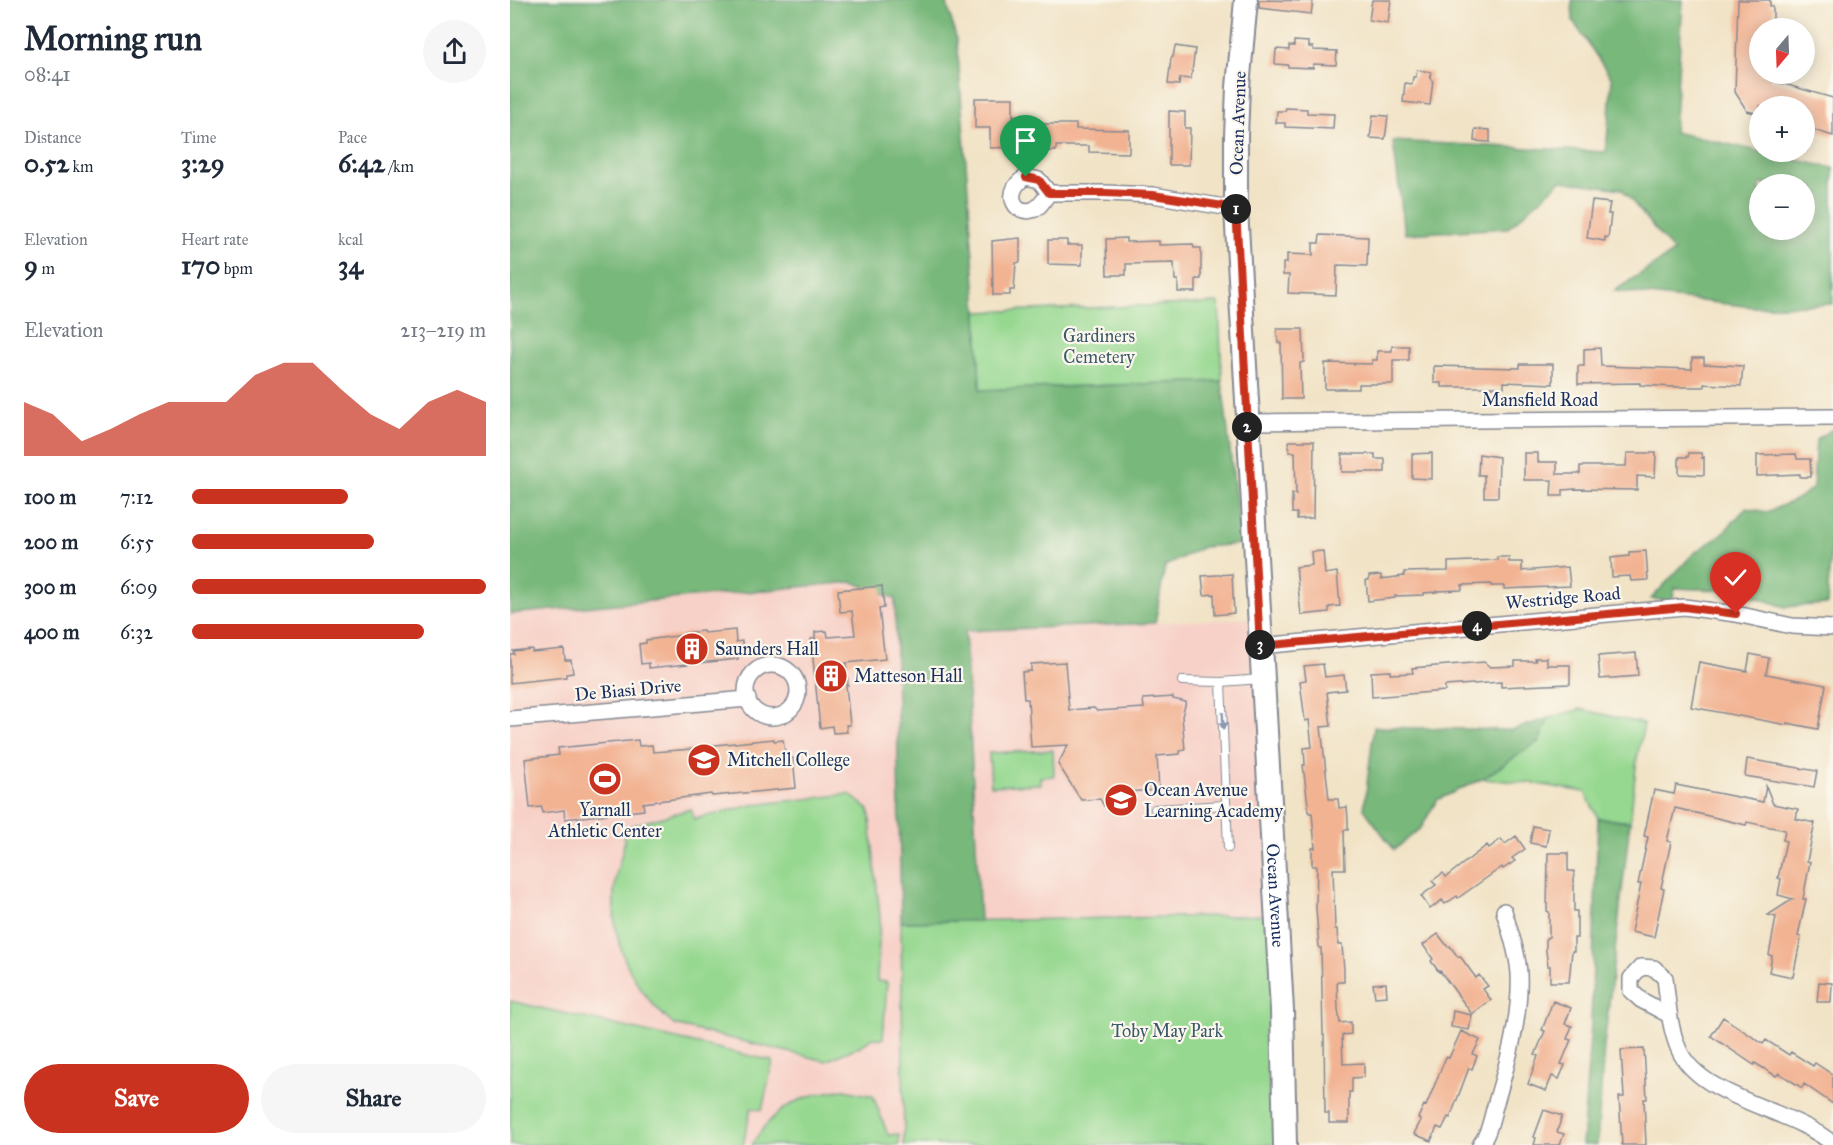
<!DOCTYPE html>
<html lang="en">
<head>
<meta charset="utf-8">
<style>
	body { margin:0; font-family:"IM FELL Great Primer",serif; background:#f6f6f7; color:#1f2937; height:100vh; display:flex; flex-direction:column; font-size:22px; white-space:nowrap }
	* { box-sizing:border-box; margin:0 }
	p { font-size:20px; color:#747a83 }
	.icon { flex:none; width:33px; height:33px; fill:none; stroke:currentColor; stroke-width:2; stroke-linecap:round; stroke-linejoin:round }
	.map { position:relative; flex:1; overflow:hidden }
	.panel { display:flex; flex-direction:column; background:#fff; width:510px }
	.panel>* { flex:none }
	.needle { width:39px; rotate:199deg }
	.buttons { position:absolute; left:1239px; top:18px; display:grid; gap:12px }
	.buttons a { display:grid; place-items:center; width:66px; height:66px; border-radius:50%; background:#fff; box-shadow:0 3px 15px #0003; font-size:30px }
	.pin { position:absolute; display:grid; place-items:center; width:51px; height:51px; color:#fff; margin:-62px -26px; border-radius:50% 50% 50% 0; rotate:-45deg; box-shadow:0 0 6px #0007 }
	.pin .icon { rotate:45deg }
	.km { position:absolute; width:30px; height:30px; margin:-15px; border-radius:50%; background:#222; color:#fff; font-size:16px; line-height:30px; text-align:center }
	.round { display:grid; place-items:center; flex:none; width:63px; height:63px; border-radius:32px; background:#f6f6f7 }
	.summary { display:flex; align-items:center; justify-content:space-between; height:102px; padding:0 24px }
	h1 { font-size:33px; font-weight:700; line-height:45px }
	.stats { display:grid; grid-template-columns:repeat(3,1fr); gap:9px; height:102px; padding:6px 24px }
	.stats div { display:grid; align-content:center }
	.stats b { font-size:26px; font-weight:700 }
	.stats small { font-size:16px; font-weight:400 }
	.stats p { font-size:16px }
	.chart { height:168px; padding:12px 24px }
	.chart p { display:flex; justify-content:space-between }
	.chart svg { width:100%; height:108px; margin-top:6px; fill:#c8321e; opacity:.7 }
	.primary-button { display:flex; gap:12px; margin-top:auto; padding:12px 24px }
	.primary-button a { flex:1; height:69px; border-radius:36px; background:#c8321e; color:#fff; font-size:24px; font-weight:700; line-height:69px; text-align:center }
	.primary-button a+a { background:#f6f6f7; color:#1f2937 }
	ul { padding:0 24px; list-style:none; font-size:20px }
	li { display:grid; grid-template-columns:96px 72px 1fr; align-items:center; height:45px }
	li i { height:15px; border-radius:8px; background:#c8321e }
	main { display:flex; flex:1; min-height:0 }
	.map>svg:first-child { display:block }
	.built { fill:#f7d1c8 }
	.green { fill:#96d890; stroke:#588477; stroke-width:1.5 }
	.forest { fill:#78b87a; stroke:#4a746c; stroke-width:1.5; fill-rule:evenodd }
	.building { fill:#f2b393 }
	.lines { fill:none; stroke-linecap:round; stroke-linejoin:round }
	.service-casing { stroke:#868992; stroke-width:10 }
	.minor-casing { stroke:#868992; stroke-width:18 }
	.secondary-casing { stroke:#868992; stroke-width:26 }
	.service { stroke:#fff; stroke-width:8 }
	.minor { stroke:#fff; stroke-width:15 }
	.secondary { stroke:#fff; stroke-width:22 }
	.oneway { fill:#8d97ae }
	.route-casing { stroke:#fff; stroke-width:12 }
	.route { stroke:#c8321e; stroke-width:8 }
	.labels { text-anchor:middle; stroke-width:4.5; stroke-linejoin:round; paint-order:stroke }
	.street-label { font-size:18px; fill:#1b2f5e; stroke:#fbf7ec }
	.park-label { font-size:18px; fill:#3a596a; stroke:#fbf7ec }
	.poi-label { font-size:18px; fill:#1b2f5e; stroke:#fbf7ec; text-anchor:start }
</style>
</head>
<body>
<main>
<section class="panel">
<div class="summary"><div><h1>Morning run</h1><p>08:41</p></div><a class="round"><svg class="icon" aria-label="share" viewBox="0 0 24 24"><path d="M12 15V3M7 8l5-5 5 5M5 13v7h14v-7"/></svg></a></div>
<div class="stats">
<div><p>Distance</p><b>0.52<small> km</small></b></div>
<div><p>Time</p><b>3:29</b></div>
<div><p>Pace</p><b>6:42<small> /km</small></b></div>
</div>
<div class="stats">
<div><p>Elevation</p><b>9<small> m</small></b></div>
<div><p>Heart rate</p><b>170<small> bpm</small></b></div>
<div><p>kcal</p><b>34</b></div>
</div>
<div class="chart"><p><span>Elevation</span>213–219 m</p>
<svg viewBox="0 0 160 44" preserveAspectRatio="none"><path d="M0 44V22L10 27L20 38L30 33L40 27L50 22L60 22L70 22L80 11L90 6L100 6L110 17L120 27L130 33L140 22L150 17L160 22V44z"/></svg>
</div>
<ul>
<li><b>100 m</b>7:12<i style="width:53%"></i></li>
<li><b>200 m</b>6:55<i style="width:62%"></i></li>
<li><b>300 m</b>6:09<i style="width:100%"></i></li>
<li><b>400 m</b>6:32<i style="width:79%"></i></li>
</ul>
<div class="primary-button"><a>Save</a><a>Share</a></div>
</section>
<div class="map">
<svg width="1323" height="1145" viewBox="0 0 1323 1145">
	<rect width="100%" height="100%" fill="#fbf7ec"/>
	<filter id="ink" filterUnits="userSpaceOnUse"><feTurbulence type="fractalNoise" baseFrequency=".0167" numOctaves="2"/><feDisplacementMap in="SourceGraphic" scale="12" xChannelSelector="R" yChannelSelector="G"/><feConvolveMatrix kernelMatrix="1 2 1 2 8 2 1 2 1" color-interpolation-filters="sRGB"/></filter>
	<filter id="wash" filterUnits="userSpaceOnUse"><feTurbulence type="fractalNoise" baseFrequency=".008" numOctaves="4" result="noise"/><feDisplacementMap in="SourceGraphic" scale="24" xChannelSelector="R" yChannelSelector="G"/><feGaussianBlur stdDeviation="1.35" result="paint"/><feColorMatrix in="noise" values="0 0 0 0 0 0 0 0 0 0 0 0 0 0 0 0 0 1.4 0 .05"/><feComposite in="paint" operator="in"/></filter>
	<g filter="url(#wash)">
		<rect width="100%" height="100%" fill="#f1e3c6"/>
		<path class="built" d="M0,395l383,91 11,659h-394z
			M749,618l17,297 -296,6 -15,-290z"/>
		<path class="green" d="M709,303l3,78 -242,9 -3,-78z
			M1070,709l64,15 -7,34 -7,64 -32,-4 -13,-26 -54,-9 -49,-4 57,-38 10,-23z
			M543,750l1,26 -14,1 1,7 -50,2 -2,-33z
			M339,794l20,16 11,108 -3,63 10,1 -4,57 -10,-1 -13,8 -34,15 -152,-36c-44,-38 -68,-88 -58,-148 2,-16 12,-33 7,-49l68,-19 3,10 58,-14z
			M766,915l9,230h-381l-3,-223z
			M0,1001l263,60 -11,49 -11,-2 -8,37h-233z
			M335,1090l28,6 15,39 11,-1v11h-147c20,-36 52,-53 93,-55z"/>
		<path class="forest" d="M0,0h436l11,41 20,271 3,78 242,-9 19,163 -38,3 -38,19 -10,57 -190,8 15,290 -79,1 -6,-323 -42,-17 -343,32z
			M1062,0h111l-9,132 159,36v136l-80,3 -139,-16 60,-39 -52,-63 -61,-8 -53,47 -103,6 -12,-93 213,11 6,-73 -39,-58zM1294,184v46h-44v-46z
			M1323,429v87l-6,88 -42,3 -48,-16 -62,-3 -3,13 -21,-2 43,-46 28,-19 24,-26 21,4 28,-12 18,-12 3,-48z
			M1039,718l-10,23 -57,38 -45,21 -16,28 -27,22 -30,-41 10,-82 139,3z
			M1088,818l32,4 -26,224 -7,99h-15l9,-121z"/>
		<g id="blocks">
			<path class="building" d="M749,0l54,1 -2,13 -52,-6z
				M862,0h19l-3,23 -19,-3z
				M1228,0h32v6h3v22h-13v46h11l-1,6 63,18v38l-29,-9v-21h-44v8l-13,-3 -12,-19z
				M784,41l15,1v5h4v3l24,1 -1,14 -23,-1v4l-25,-1v-2l-13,-1 1,-15 13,1v-4h5z
				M665,46l20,3 -4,30 -11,-1 -1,7 -11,-1 3,-26 2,-1z
				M907,70l14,2 -1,6 3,2 -3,25 -27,-3 2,-19 7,1 1,-7h3z
				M465,98h38v18h9v8h54v5l53,1v23l-40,-1v-6h-33v5h-18v-14h-25v10l-23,1v-20h-15z
				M776,108l21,1v4l27,1 -1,15 -48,-2v-4h-9l1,-12h8z
				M659,111l16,1v16h5l-1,37h-20z
				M863,115l15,1 -3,23 -15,-1z
				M965,129l15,1v12l-16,-1z
				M1082,201l18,2 -2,11h3l-3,24 -3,-1v4l-18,-3z
				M810,235l48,2 -1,29 -30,-1 -1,30 -48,-2 1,-18h-6v-12h4v-9l26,1v-12h6z
				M510,238v24l-4,1 -2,27h-4v5h-17l-1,-54z
				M616,238v4l33,-1v4l34,-1 1,4h7v31h-5v13h-18v-12h-3l-1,-17 -48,1v11h-19l-1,-36z
				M538,240h19v5h15v20l-34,-1z
				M767,329h26l1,33 -4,1 1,36h-19l-1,-56h-3z
				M882,346h17v14h-16v24h-34v5h-34v-26l47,1v-4h5v-9h15z
				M1090,348l1,18 91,3v-11h12v6l39,2 -2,20 -37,-2v3h-30l-34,-2v-2l-62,1v-18h6v-17z
				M1010,364h33v20l-49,-2v5h-62v-4h-8v-17l86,2z
				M779,441h25l-1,77 -16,1v-6h-5v-19h4l-1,-42h-6z
				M922,453v26l-20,-1v-24z
				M1014,453h14v9h19v12h23v-8h46l1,-13h29l-1,24 -18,-1v14l-62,-1 -12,1v6h-12l1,-16h-28z
				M1179,453h12l1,5 2,-1v18l-25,-1v-17h9z
				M832,454h33v5h10v13h-43z
				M969,454l20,3 -1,40h-14v-22h-6z
				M1286,454l1,5h13l1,18h-11v-3l-43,2v-21z
				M813,551l2,23 12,-2 3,34 -11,1v5l-28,3 -5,-48 16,-2 -1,-13z
				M1136,551l2,29 -17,1 -1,-5 -18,1 -1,-19 18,-2v-4z
				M987,557h12v5h13v9l46,-4 2,19 -66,3v-3h-13v-2l-29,1v5l-25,1v1l-13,1v2l-29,1v2l-27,3 -2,-21h3v-4l12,-1v4l23,-3v-4l44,-1v-9l49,-2z
				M722,574l2,39 -19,2 -1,-21 -10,1 -2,-19z
				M372,586l2,22 -5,1 6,50 -39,4 2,22h-2l4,40h-4l1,7 -14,1 -1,-7 -12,2 -9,-89h4v-7l12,-1 1,6 27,-2 -3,-24 -12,1 -2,-22z
				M225,630l1,12 6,-1 2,14 -7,1 1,3 -89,9v-5l-8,1 -2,-20 7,-1v-3l39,-5 -1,-2 19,-2 1,2z
				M22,649v3l32,-3 1,11h6l2,13 -7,1v3l-56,6v-29h4l-1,-3z
				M1126,653l2,23 -38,3 -2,-23z
				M1240,654l19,4 -3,16 60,11 -8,44 -31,-6v2l-96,-18 8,-45 48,9z
				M1025,658h12v7h23v19l-69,3v-5l-56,4v5l-73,6 -1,-25 19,-1v3l23,-1 -1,-5 72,-6 6,5 25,-1v-5h21z
				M555,662l4,48 25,-2 3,3 47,-3 -1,-9 30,-2v2l13,3 -4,14 3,34 -5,1v3l-23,2 2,34 -36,2 -6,14h-13l-4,-7 -19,1 -23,-36 10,-19 -37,2 -3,-48h-4l-2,-27 9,-1v-7z
				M813,664l2,13 19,-2 2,15 -19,2 4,34 -10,1 8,72h9l1,9 8,-1 1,12v11h-4l1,39h-12l2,60h2l1,16h4l2,25v12h-7l1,27 2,14 11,-1v12l-9,1 1,29 21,-1v14l-12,1v14h-3v31h-20v-10h-4l-1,-78h-1l-2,-87h-2l-3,-40 1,-42h-5v-18h3l-3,-35h-3l-6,-48h2l-1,-17 8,-1 -3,-27 -4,1 -5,-40 6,-1 -2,-14z
				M264,739v2l9,-1 3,19 7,-1 3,30 -84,8 -1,-2 -68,9 1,7 -79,9 -1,-9 -22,3v-6l-12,1 -5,-49 34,-4 -1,-7 80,-8 1,6 13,-1 1,7 53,-4v-2z
				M1237,759l70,12 -3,16 -69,-11z
				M1166,785l87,17 3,-16 7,18 25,5 -2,10 19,4 -8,38 3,1 -7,37h3l-8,37 3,1 -8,40 -24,-5 3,-16 -3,-1 7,-38 -8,-2 25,-16 -15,-4 3,-16 -3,-1 8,-37 -3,-1 2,-10 -38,-8 -1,3 -71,-17 -8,33 4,1 -10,46 3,1 -10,48 -23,-5 10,-48h-3l10,-47 -4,-1 10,-46 20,4z
				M1023,826l16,3 -3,17 -16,-3z
				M1006,836l9,13 -13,9 3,3 -12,8 -1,-2 -44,31 -1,-2 -12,8 -3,-4 -12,9 -9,-13 15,-11 -4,-4 11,-8 3,4 41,-32 2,3 12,-9 4,5z
				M1038,853h20v18h6v40h3v27h-3v13h-2l-3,31h-19v-16h-2l-2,-15v-13l3,-1v-25l-2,-1z
				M928,934l10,13 2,-1 8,11 2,-1 16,22 3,-3 9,11 -5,3 8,11 -19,14 -32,-43 -1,1 -8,-11 2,-2 -10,-14z
				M1309,982l13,1 -1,19h-14z
				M876,983l1,13 -12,1 -2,-13z
				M1043,1001l18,7 -6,16 7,2 -5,13 4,1 -10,24 4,1 -6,14 -7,-3 -6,15 -18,-7 10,-28 -3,-1 10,-24 -3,-1z
				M943,1011l19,4 -3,15 -18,-3z
				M1213,1017l40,27 3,-4 23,15 2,-3 22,14 2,-3 18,12v29l-29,-20 -2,4 -23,-15 -3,3 -21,-13 -1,2 -43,-29z
				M951,1031l19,9 -7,14 4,2 -5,13 -3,-1 -19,50 -2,-1 -6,12 -5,-2 -6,14 -17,-7 7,-14 -3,-2 6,-13 2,1 20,-49 3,1z
				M1134,1049l3,50h-3l2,46h-24l-3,-48h5l-3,-47z
				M1034,1110l18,6 -5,16 7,2 -4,11h-26l2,-7 -2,-1z"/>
		</g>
	</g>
	<g filter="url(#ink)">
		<use href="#blocks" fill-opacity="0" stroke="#868992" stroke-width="1.5"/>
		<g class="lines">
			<g class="service-casing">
				<path id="service" d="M672,681l39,1
					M645,809l71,-4
					M718,848l-7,-166 40,-3"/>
			</g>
			<g class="minor-casing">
				<path id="minor" d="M539,193c-5,6 -9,15 -17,17 -19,5 -29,-20 -6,-33l13,3 10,13h56l48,2 83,14
					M737,422l586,-5
					M750,646l424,-39 52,7 56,12 41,2
					M236 691a26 26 0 1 1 52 0a26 26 0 1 1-52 0Z
					M0,719l238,-20
					M1159,1015l-28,-15 -10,-9v-13l10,-11 13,1 11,10c3,24 4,49 14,72 22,49 112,58 154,94
					M970,1145c9,-11 11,-25 15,-39 12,-41 26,-88 24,-132 -1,-21 -9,-42 -15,-63"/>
			</g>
			<g class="secondary-casing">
				<g id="secondary">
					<path id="s1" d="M736,0l-8,87 -2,49v73l46,801 3,135"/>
				</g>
			</g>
			<use href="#service" class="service"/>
			<use href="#minor" class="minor"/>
			<use href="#secondary" class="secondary"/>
		</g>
		<defs><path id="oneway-solid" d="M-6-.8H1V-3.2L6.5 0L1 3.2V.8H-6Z" transform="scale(1.5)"/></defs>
		<use class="oneway" href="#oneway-solid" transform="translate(713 721) rotate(88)"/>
	</g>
	<g class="lines" filter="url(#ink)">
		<g class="route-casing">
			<path id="route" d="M516,177l13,3 10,13h56l48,2 83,13 24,438 424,-39 52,7"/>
		</g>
		<use href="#route" class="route"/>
	</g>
	<defs>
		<g id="building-disc" transform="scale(1.725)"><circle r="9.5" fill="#c8321e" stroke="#fbf7ec"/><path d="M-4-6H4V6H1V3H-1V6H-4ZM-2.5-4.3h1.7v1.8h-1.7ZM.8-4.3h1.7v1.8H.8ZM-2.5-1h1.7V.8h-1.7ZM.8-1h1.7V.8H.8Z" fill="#fff"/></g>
		<g id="university-disc" transform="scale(1.725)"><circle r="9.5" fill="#c8321e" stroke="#fbf7ec"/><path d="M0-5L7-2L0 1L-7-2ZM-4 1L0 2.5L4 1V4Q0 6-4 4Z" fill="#fff"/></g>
		<g id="stadium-disc" transform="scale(1.725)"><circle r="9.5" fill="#c8321e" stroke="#fbf7ec"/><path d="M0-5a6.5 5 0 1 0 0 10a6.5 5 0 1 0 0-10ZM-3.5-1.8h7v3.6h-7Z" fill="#fff"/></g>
		<g id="school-disc" transform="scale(1.725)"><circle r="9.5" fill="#c8321e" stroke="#fbf7ec"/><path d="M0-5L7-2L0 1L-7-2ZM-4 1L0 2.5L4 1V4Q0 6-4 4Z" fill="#fff"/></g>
	</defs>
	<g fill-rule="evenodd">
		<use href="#building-disc" x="182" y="649"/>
		<use href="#building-disc" x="321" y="676"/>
		<use href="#university-disc" x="194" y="760"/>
		<use href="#stadium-disc" x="95" y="779"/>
		<use href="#school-disc" x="611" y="800"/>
	</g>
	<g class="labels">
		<g class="street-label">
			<text transform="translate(728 123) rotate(-88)" y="6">Ocean Avenue</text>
			<text x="1030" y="406">Mansfield Road</text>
			<text transform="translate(1053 598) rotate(-5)" y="6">Westridge Road</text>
			<text transform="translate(118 690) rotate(-5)" y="6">De Biasi Drive</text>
			<text dy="6" stroke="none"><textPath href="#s1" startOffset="897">Ocean Avenue</textPath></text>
		</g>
		<g class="park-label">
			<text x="589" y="342">Gardiners<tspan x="589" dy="21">Cemetery</tspan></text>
			<text x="657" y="1037">Toby May Park</text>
		</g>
		<g class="poi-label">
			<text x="205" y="655">Saunders Hall</text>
			<text x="344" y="682">Matteson Hall</text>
			<text x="217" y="766">Mitchell College</text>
			<text x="634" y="796">Ocean Avenue<tspan x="634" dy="21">Learning Academy</tspan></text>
			<text x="95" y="816" text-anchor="middle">Yarnall<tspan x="95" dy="21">Athletic Center</tspan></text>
		</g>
	</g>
</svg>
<div class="buttons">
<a><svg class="needle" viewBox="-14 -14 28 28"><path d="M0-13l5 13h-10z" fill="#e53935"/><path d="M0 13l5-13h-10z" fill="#747a83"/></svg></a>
<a>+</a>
<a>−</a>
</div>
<div class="pin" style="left:516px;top:177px;background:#1e9e55"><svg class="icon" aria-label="arrive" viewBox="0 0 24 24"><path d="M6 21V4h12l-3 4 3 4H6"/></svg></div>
<div class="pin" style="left:1226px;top:614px;background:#d93025"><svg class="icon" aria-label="check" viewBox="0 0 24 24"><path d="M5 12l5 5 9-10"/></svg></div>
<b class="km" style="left:726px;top:209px">1</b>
<b class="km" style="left:737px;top:427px">2</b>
<b class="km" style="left:750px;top:645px">3</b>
<b class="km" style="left:967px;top:626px">4</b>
</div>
</main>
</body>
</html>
